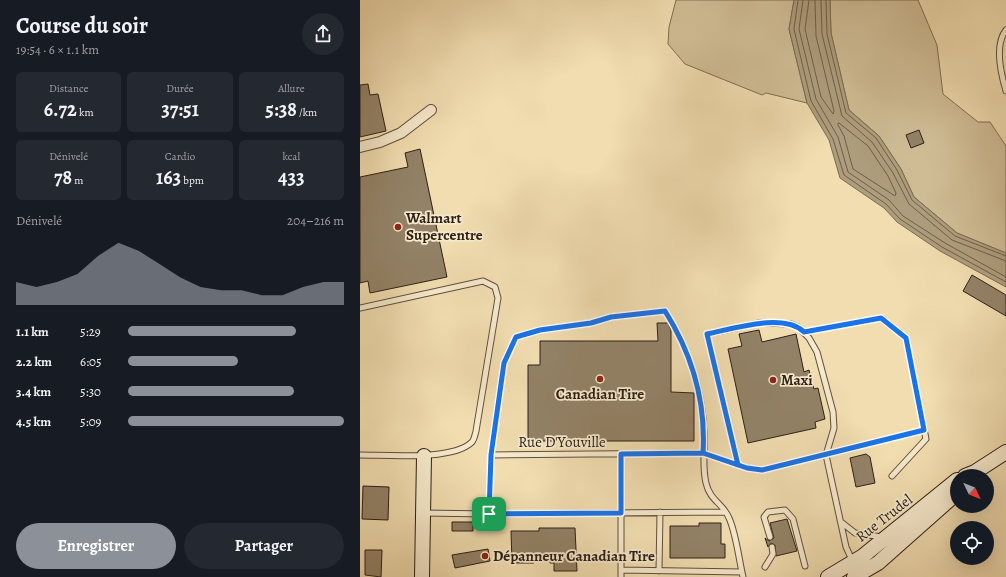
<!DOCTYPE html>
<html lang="fr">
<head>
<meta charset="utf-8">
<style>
	body { margin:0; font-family:Alegreya,serif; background:#242831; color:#f1f3f6; height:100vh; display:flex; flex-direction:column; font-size:15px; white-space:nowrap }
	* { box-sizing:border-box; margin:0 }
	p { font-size:13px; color:#9ea1a6 }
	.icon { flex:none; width:22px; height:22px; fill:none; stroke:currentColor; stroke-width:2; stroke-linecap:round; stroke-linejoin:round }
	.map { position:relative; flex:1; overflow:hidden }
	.panel { display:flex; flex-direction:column; background:#171b24; width:360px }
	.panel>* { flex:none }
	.needle { width:26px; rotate:133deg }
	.buttons { position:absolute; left:590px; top:469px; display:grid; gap:8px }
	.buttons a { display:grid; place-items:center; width:44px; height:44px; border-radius:50%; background:#171b24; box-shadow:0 4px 16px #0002; font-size:20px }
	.pin { position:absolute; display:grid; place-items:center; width:34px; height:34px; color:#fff; margin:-17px; border-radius:8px; box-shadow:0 2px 6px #0006 }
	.round { display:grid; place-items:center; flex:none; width:42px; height:42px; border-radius:21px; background:#242831 }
	.summary { display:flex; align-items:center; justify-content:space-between; height:68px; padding:0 16px }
	h1 { font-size:22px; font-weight:700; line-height:30px }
	.stats { display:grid; grid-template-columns:repeat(3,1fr); gap:6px; height:68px; padding:4px 16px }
	.stats div { display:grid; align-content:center; border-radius:6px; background:#242831; text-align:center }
	.stats b { font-size:20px; font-weight:700 }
	.stats small { font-size:11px; font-weight:400 }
	.stats p { font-size:11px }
	.chart { height:112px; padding:8px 16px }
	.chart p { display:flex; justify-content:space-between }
	.chart svg { width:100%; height:72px; margin-top:4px; fill:#8c9099; opacity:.7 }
	.cta { display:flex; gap:8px; margin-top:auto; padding:8px 16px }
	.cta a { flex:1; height:46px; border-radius:24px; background:#8c9099; color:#fff; font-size:16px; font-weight:700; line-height:46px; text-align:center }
	.cta a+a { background:#242831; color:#f1f3f6 }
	ul { padding:0 16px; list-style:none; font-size:13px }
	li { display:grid; grid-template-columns:64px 48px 1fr; align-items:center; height:30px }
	li i { height:10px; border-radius:5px; background:#8c9099 }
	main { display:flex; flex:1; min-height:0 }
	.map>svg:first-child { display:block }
	.green { fill:#d0bd96; stroke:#7e6e56 }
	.water { fill:#ae9d7c; stroke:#7a6b54 }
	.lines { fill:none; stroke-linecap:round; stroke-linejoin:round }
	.shore { stroke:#6e5e4a; stroke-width:1 }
	.building { fill:#938267; stroke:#2d2017 }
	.lane-casing { stroke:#5e4f3d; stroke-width:7 }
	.street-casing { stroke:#5e4f3d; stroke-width:12 }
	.secondary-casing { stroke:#2d2017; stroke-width:16 }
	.lane { stroke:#f6e9cc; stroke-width:5 }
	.street { stroke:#f6e9cc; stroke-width:10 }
	.secondary { stroke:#f6e9cc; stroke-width:14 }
	.route-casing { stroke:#fff; stroke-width:8 }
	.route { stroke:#1a73e8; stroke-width:5 }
	.poi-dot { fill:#8f2418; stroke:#f6e9cc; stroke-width:1.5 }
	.labels { text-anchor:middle; stroke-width:3.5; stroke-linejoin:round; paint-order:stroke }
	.poi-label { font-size:15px; font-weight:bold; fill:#2d2017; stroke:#f6e9cc; text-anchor:start }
	.street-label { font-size:15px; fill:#2d2017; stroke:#f6e9cc }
</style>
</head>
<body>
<main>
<section class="panel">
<div class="summary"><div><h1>Course du soir</h1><p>19:54 · 6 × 1.1 km</p></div><a class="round"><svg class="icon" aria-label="share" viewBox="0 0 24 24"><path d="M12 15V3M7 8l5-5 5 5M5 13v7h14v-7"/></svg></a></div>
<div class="stats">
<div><p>Distance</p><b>6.72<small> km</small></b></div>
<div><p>Durée</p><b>37:51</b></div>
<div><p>Allure</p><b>5:38<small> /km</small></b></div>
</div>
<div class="stats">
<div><p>Dénivelé</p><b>78<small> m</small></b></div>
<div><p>Cardio</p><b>163<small> bpm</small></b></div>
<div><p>kcal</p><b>433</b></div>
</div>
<div class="chart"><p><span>Dénivelé</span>204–216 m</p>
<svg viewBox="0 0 160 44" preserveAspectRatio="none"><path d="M0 44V30L10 33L20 30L30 25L40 14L50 6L60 11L70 19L80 27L90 33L100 35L110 35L120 38L130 38L140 33L150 30L160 30V44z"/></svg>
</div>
<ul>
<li><b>1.1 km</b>5:29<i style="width:78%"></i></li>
<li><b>2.2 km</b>6:05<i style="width:51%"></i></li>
<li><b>3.4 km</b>5:30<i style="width:77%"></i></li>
<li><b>4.5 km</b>5:09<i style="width:100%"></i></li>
</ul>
<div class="cta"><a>Enregistrer</a><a>Partager</a></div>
</section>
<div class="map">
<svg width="646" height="577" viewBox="0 0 646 577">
	<rect width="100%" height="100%" fill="#f1ddb0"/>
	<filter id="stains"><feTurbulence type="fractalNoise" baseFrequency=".005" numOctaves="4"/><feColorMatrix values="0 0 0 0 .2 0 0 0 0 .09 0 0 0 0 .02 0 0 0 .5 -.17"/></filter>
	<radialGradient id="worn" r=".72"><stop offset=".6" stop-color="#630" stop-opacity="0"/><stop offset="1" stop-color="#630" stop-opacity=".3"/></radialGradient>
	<path class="green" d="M316,0h118l-5,29 18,74 -41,-10 -4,2 -77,-31 -17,-20 1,-17z
		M470,0h88l19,45 6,49 35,28h12l16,24v107l-49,-20 -43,-36 -13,-28 -22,-33 -30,-26 -18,-77z"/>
	<path class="water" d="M434,0h36l1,33 18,77 30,26 22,33 13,28 43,36 49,20v34l-66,-36 -43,-29 -13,-14 -44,-30 -11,-38 -22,-37 -18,-74z"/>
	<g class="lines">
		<path class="shore" d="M438,0l-4,29 17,72 22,38 11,36 42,29 14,15 42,28 64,35
			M443,0l-4,29 17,70 22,38 10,35 41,28 14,16 42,27 61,34
			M449,0l-4,29 16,68 12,17 1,-3 -18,-75 -1,-36
			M461,0l1,34 20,82 30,26 21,31 16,31 43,36 54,21
			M466,0l1,34 19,79 30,25 21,32 15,30 43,36 51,20
			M479,123l29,23 20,30 8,17 -1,3 -42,-27 -9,-33 -6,-11z"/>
	</g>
	<path class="building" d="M8,84l2,11 8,-1 8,37 -26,6v-52z
		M559,130l5,13 -13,5 -5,-13z
		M60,149l27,128 -77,16 -2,-12 -8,2v-106l48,-10 -3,-14z
		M612,275l34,20v21l-43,-25z
		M297,323h11l3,7v62l23,1v48h-166v-76h12v-24h118z
		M399,330l3,12 34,-8 8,38 5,-2 5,19 4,-1 7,31 -10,3 1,6 -68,15 -20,-94 14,-3 -3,-12z
		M506,454l4,3 5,26 -19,4 -6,-29z
		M3,486l26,1 -1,33 -26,-1z
		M427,519l10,32 -21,5 -1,-11 -4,-2 -3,4 -3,-9 4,3 5,-3 -4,-15z
		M92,522h21v9h-21z
		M339,523h22v21h4v14h-55v-32h29z
		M179,528h36l2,43h-23v-8h-4v-4h-16v4h-22l-1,-32h28z
		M128,549l2,12 -35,7 -3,-13z
		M5,550h17l-1,27 -16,-2z"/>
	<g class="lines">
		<g class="lane-casing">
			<path id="lane" d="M646,30c-12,15 -5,44 0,61
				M0,308l123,-27 12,6 3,11 -22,133c-1,4 -2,9 -4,11 -19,19 -86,13 -112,13
				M444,332l77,-14 25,20 20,101 -34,37
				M131,455l13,-92 12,-26 24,-7 51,-7 20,-6 54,-6c23,37 38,79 39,123 1,16 -2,33 2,49 4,18 17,20 23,35 7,15 10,42 14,59
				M378,465l-31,-131 52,-11 32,1 7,3 11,11 8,14 16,60 1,16 -8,27 20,92 6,13
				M63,513l66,1 2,-59 212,-2 44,15 15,2 162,-40
				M129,514l236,-2
				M481,522l14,11 27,4
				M410,537l-6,-20 4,-5 17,-2 8,9 12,47
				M405,567l8,-13 -1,-7
				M261,570l121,2
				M299,571l1,-59
				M261,577v-123"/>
		</g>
		<g class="street-casing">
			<path id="street" d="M0,147l20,-5 21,-9 30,-23"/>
		</g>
		<g class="secondary-casing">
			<path id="secondary" d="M605,476l10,-4 31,-20
				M62,577l2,-121
				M468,577l35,-21 94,-76
				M494,577l24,-14 79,-70"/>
		</g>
		<use href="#lane" class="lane"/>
		<use href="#street" class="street"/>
		<use href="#secondary" class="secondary"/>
	</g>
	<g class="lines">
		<g class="route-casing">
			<path id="route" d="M129,514l132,-1v-59l82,-1 44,15 15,2 162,-40 -18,-92 -25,-20 -77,14c-20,-20 -72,-3 -97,2l31,131 -35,-12c3,-50 -11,-99 -38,-142l-54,6 -20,6 -51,7 -24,7 -12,26 -13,92 -2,59"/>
		</g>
		<use href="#route" class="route"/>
	</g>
	<g class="poi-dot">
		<circle cx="38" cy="227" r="4"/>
		<circle cx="240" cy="379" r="4"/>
		<circle cx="413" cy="380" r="4"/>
		<circle cx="125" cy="556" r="4"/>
	</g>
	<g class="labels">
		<g class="poi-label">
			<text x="46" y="223">Walmart<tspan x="46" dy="17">Supercentre</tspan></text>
			<text x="421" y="385">Maxi</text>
			<text x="240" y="399" text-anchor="middle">Canadian Tire</text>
			<text x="133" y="561">Dépanneur Canadian Tire</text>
		</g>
		<g class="street-label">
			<text x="202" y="447">Rue D'Youville</text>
			<text transform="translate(524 518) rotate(-38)" y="5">Rue Trudel</text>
		</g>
	</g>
	<rect width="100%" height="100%" filter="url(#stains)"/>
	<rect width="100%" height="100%" fill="url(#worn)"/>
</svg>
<div class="buttons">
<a><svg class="needle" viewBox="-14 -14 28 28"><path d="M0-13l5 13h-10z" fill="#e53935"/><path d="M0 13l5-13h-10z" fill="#9ea1a6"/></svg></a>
<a><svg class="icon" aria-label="locate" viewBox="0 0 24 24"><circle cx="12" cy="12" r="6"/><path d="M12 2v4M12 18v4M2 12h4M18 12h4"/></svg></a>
</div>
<div class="pin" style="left:129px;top:514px;background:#1e9e55"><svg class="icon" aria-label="arrive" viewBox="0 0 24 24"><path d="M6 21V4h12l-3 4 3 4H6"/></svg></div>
</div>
</main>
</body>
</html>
